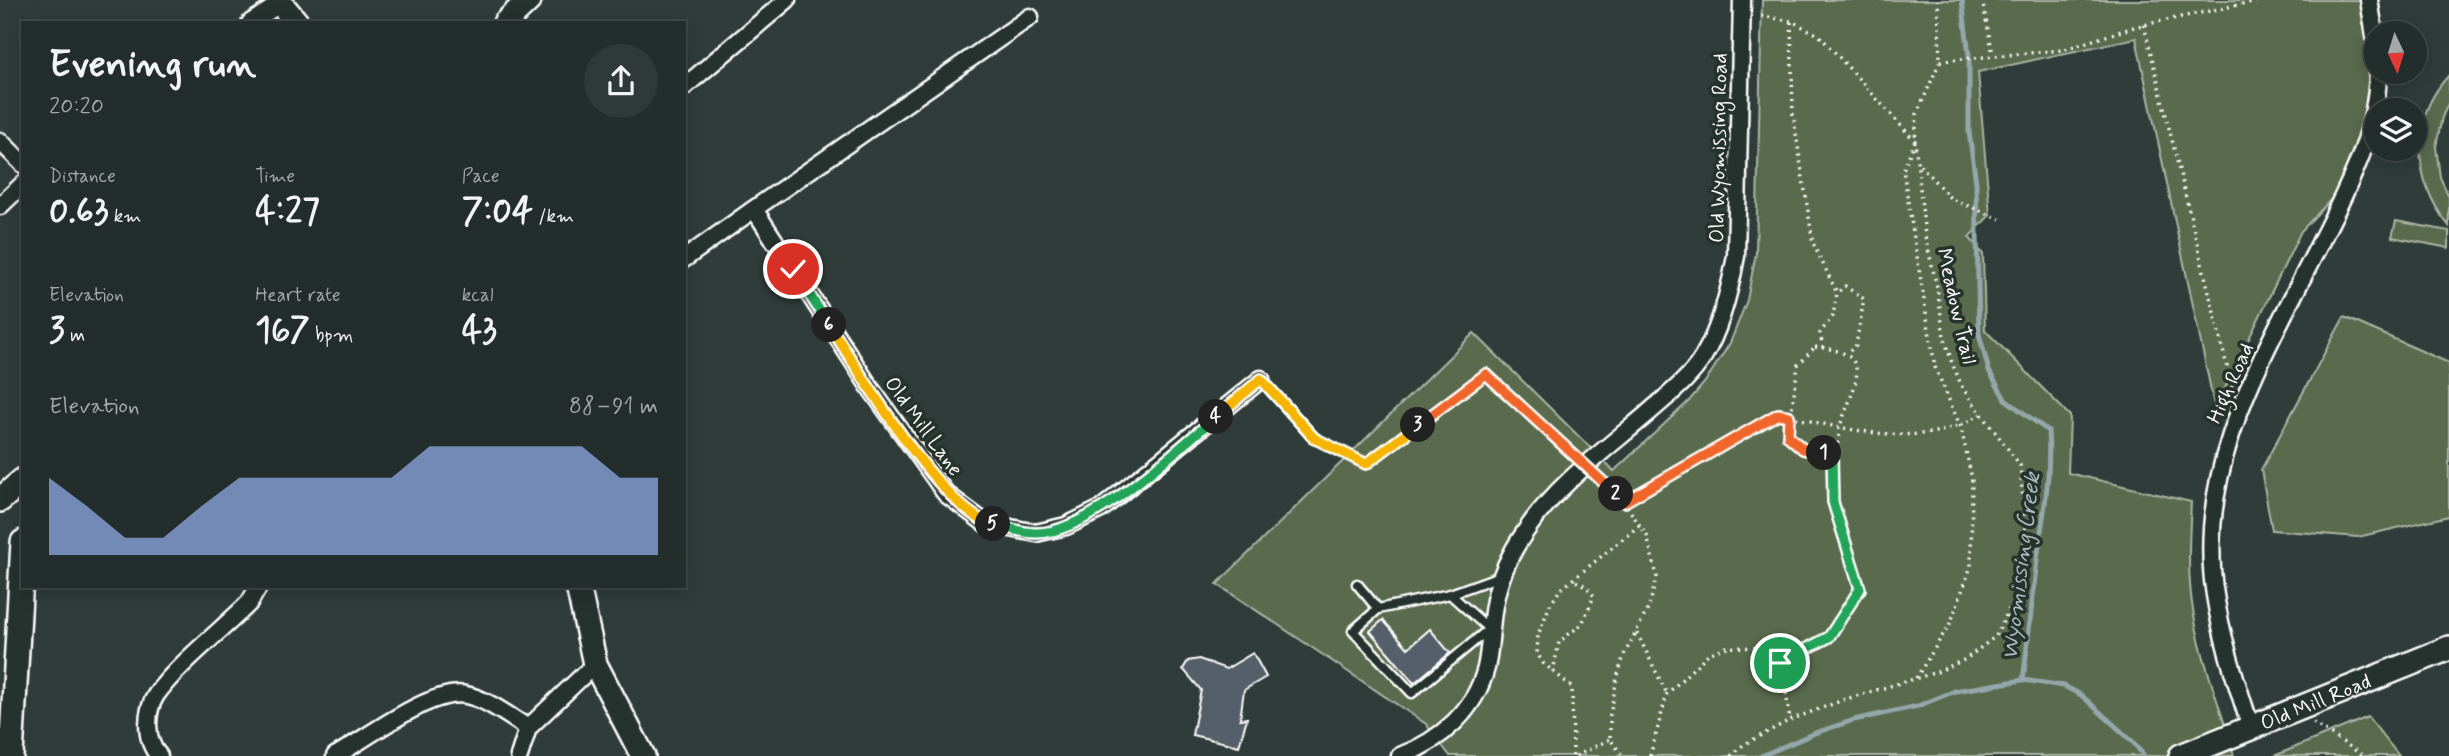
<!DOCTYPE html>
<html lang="en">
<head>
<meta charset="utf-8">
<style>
	body { margin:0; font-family:Mynerve,sans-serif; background:#2f3937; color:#f1f3f6; height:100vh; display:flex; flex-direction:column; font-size:26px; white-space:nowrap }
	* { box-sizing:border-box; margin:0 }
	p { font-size:23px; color:#a3a8a9 }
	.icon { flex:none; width:38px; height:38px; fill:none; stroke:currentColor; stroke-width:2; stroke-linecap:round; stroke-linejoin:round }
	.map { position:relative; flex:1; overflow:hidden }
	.panel { position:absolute; left:21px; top:21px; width:665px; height:567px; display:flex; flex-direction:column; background:#232d2b; border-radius:0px; box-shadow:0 4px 18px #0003,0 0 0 2px #404947 }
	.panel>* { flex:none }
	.needle { width:46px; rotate:176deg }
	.tools { position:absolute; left:2364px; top:21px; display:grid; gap:14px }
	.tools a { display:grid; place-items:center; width:63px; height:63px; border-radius:50%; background:#232d2b; box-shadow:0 4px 18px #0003,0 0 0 2px #404947; font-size:35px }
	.pin { position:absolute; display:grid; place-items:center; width:60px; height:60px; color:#fff; margin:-30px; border:4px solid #fff; border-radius:50%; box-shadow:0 2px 7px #0007 }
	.km { position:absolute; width:35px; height:35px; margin:-18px; border-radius:50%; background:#222; color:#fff; font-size:19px; line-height:35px; text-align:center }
	.round { display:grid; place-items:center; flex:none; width:74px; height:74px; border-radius:37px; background:#2f3937 }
	.summary { display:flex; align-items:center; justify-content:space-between; height:119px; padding:0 28px }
	h1 { font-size:38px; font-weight:700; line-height:52px }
	.metrics { display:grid; grid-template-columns:repeat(3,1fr); gap:10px; height:119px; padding:7px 28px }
	.metrics div { display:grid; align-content:center }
	.metrics b { font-size:35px; font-weight:700 }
	.metrics small { font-size:19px; font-weight:400 }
	.metrics p { font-size:19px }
	.chart { height:196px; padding:14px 28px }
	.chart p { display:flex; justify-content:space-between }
	.chart svg { width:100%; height:126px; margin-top:7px; fill:#95b2f1; opacity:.7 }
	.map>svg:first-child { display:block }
	.park { fill:#5a6b4e; stroke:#acb5a6; stroke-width:2 }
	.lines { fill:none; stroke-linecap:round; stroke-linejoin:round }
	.stream { stroke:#94a7ab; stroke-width:5 }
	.building { fill:#545e6b; stroke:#fff; stroke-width:2 }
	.lane-casing { stroke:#fff; stroke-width:13 }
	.street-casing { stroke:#fff; stroke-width:21 }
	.secondary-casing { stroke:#fff; stroke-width:28 }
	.path { stroke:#fff; stroke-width:3.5; stroke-dasharray:2 5; stroke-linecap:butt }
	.lane { stroke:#26332d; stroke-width:8 }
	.street { stroke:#26332d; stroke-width:16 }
	.secondary { stroke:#26332d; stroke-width:23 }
	.split-1-casing { stroke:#fff; stroke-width:14 }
	.split-2-casing { stroke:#fff; stroke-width:14 }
	.split-3-casing { stroke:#fff; stroke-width:14 }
	.split-4-casing { stroke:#fff; stroke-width:14 }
	.split-5-casing { stroke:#fff; stroke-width:14 }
	.split-6-casing { stroke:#fff; stroke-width:14 }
	.split-7-casing { stroke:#fff; stroke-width:14 }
	.split-1 { stroke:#22a559; stroke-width:9 }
	.split-2 { stroke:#f0652b; stroke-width:9 }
	.split-3 { stroke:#f0652b; stroke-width:9 }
	.split-4 { stroke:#f5b400; stroke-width:9 }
	.split-5 { stroke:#22a559; stroke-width:9 }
	.split-6 { stroke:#f5b400; stroke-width:9 }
	.split-7 { stroke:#22a559; stroke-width:9 }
	.labels { text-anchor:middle; stroke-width:7; stroke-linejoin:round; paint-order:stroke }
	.street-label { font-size:21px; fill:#fff; stroke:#26332d }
	.water-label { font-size:23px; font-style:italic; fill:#aebdc0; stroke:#26332d }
</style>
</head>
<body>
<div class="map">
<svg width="2449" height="756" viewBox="0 0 2449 756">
	<rect width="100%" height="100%" fill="#2f3c39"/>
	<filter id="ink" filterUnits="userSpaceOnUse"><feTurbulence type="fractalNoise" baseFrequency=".0143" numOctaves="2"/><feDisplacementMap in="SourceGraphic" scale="14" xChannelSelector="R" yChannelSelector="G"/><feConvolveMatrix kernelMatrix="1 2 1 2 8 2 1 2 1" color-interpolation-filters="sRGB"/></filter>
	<g filter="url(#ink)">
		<path class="park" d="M1762,0h607l7,42v30l-23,104 -52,55 -86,178 -79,-371 -158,34 12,143 -21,22 14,17 2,76 85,86 -2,57 123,29c-2,36 -4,72 2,108 8,50 28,97 41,146h-784l-24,-32 -209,-140 257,-251 140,138 75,-70 16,-19 25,-39 17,-43 9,-47z
			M2449,75v27l-7,15 -6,30 4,30 9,20v29c-36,-45 -41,-107 0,-151z
			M2396,221l53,10v17l-57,-11z
			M2344,317l105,46v153l-91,21 -86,-7 -11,-60z
			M2368,717l31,39h-125z"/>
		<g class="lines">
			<path class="stream" d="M1962,0l7,55v77l7,51 3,151 10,37 16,28 43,32c3,42 -3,73 -9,114 -6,44 -10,90 -16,135
				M1761,756l54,-23 39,-13 64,-14 37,-15 68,-11 41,6 17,9 52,47 11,14"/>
		</g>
		<path class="building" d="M1383,620l25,28 22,-19 20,24 -36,30 -44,-52z
			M1253,653l13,24 -22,13 -4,29 7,-1 -8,28 -47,-11 9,-45 -18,-21 5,-8 11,-2 27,10z"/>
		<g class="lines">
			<g class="lane-casing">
				<path id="lane" d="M1261,379l53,59
					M1357,584l21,25 72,-15 39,35 -77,64 -59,-62 25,-22
					M1450,594l50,-18"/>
			</g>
			<g class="street-casing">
				<path id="street" d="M2369,0l7,42
					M250,23l31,-20
					M684,87l103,-87
					M0,141l23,23
					M0,206l23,-22
					M754,209l276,-192
					M684,259l70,-50 117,180 75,105 39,29 51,10 30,-7 35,-17 160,-130
					M2251,728c-14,-44 -29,-87 -36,-133 -21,-130 51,-243 106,-354 27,-54 56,-107 57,-169
					M159,756c-14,-15 -14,-44 -3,-61 19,-28 68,-67 93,-92l10,-17
					M335,756c32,-18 96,-68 131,-61 21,4 44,22 62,33
					M519,756l9,-28 67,-64
					M1400,756c40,-15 75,-45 86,-88 5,-22 4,-45 9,-68 5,-24 16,-48 30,-68 31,-47 80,-82 122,-118 19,-17 43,-35 56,-57 18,-29 27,-68 33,-101l6,-256"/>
			</g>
			<g class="secondary-casing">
				<g id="secondary">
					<path d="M278,0l19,23"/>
					<path d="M505,23l24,-23"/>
					<path d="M0,500l23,-20"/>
					<path d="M578,586l17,78 48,92"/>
					<path d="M11,756l12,-214"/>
					<path id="s1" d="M2181,756l268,-108"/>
				</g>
			</g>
			<path class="path" d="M1982,0l11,54
				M1791,22l2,92 20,129 24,50
				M2144,25l88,362
				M1940,61l122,-11 72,-23 127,-27
				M1920,165l31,34 49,20
				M1815,347c61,5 41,35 26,76 -4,10 0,21 -9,30l-29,-4 -15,-13 10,-71z
				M1823,348l-3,-15 13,-17 4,-23 8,-7 19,13 -8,46 -9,9
				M1325,443l41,21 120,-89 87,80
				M1597,477l27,25 23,34 10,40 -8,31 -25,48 -7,23 -7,37v24l13,17
				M1624,502l154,-88c63,13 145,39 203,0
				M1637,633l30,61
				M1780,663l49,-26 31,-48 -27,-87 -1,-49
				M1553,672l6,-30 23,-18 12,-28 -8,-10 -13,-6
				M1916,678l35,-56 20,-56 1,-87 -11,-51 -26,-61 -32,-197 12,-29 2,-27 23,-53 -2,-61
				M2313,723l51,33
				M1573,756l-1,-69 -29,-24 -6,-10 1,-18 12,-30 10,-15 80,-65
				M1576,756l34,-17
				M1650,756l17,-62 41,-40 19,-7 35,1 12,7 10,24 6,41
				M1731,756l12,-11 47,-25 53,-20 94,-28 29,-13 30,-23 19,-39 9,-33 1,-43 -5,-56 -57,-76 -11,-26 -8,-26 -7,-50 -12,-51 -10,-95 -96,-106 -28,-14 -34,-6"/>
			<use href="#lane" class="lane"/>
			<use href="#street" class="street"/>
			<use href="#secondary" class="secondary"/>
		</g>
	</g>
	<g class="lines" filter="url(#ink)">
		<g class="split-1-casing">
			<path id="split-1" d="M1780,663l49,-26 31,-48 -27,-87 -1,-49h-8"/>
		</g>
		<g class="split-2-casing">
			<path id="split-2" d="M1616,494l8,8 154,-88 11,2 -1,20 15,13 21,4"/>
		</g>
		<g class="split-3-casing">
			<path id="split-3" d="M1418,425l68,-51 130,120"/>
		</g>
		<g class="split-4-casing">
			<path id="split-4" d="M1216,417l45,-38 53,59 52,26 52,-39"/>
		</g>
		<g class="split-5-casing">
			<path id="split-5" d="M993,524c13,3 29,9 42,9 53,2 141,-83 181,-116"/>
		</g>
		<g class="split-6-casing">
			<path id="split-6" d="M829,325c30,45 114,189 164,199"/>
		</g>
		<g class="split-7-casing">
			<path id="split-7" d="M793,269l36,56"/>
		</g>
		<use href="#split-1" class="split-1"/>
		<use href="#split-2" class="split-2"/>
		<use href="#split-3" class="split-3"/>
		<use href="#split-4" class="split-4"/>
		<use href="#split-5" class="split-5"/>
		<use href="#split-6" class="split-6"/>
		<use href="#split-7" class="split-7"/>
	</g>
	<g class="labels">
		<g class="street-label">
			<text transform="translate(1718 148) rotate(-89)" y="7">Old Wyomissing Road</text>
			<text transform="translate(1957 306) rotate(77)" y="7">Meadow Trail</text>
			<text transform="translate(2230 383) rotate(-66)" y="7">High Road</text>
			<text transform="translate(924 426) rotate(54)" y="7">Old Mill Lane</text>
			<text dy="7" stroke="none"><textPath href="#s1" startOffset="145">Old Mill Road</textPath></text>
		</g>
		<g class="water-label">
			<text transform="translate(2020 566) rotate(-83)" y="8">Wyomissing Creek</text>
		</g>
	</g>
</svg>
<div class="tools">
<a><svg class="needle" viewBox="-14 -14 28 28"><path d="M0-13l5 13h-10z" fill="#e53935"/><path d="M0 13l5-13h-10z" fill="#a3a8a9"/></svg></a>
<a><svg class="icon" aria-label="layers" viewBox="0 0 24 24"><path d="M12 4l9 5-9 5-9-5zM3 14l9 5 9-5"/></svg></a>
</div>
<div class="pin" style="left:1780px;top:663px;background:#1e9e55"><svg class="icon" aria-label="arrive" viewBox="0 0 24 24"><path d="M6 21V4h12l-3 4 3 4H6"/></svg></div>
<div class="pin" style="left:793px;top:269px;background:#d93025"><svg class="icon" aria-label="check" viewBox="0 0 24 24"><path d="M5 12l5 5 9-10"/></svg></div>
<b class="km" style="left:1824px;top:453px">1</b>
<b class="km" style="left:1616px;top:494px">2</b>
<b class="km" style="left:1418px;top:425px">3</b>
<b class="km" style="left:1216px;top:417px">4</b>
<b class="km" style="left:993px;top:524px">5</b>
<b class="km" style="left:829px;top:325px">6</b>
<section class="panel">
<div class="summary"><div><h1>Evening run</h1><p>20:20</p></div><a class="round"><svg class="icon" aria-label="share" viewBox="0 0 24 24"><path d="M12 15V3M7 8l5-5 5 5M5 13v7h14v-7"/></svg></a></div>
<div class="metrics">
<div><p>Distance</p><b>0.63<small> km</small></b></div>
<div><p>Time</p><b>4:27</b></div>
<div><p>Pace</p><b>7:04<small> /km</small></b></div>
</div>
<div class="metrics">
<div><p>Elevation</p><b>3<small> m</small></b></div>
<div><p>Heart rate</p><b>167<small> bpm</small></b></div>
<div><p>kcal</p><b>43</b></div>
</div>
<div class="chart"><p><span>Elevation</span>88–91 m</p>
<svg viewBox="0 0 160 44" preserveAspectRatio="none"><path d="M0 44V17L10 27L20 38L30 38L40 27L50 17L60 17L70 17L80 17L90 17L100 6L110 6L120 6L130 6L140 6L150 17L160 17V44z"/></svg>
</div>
</section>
</div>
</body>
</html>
